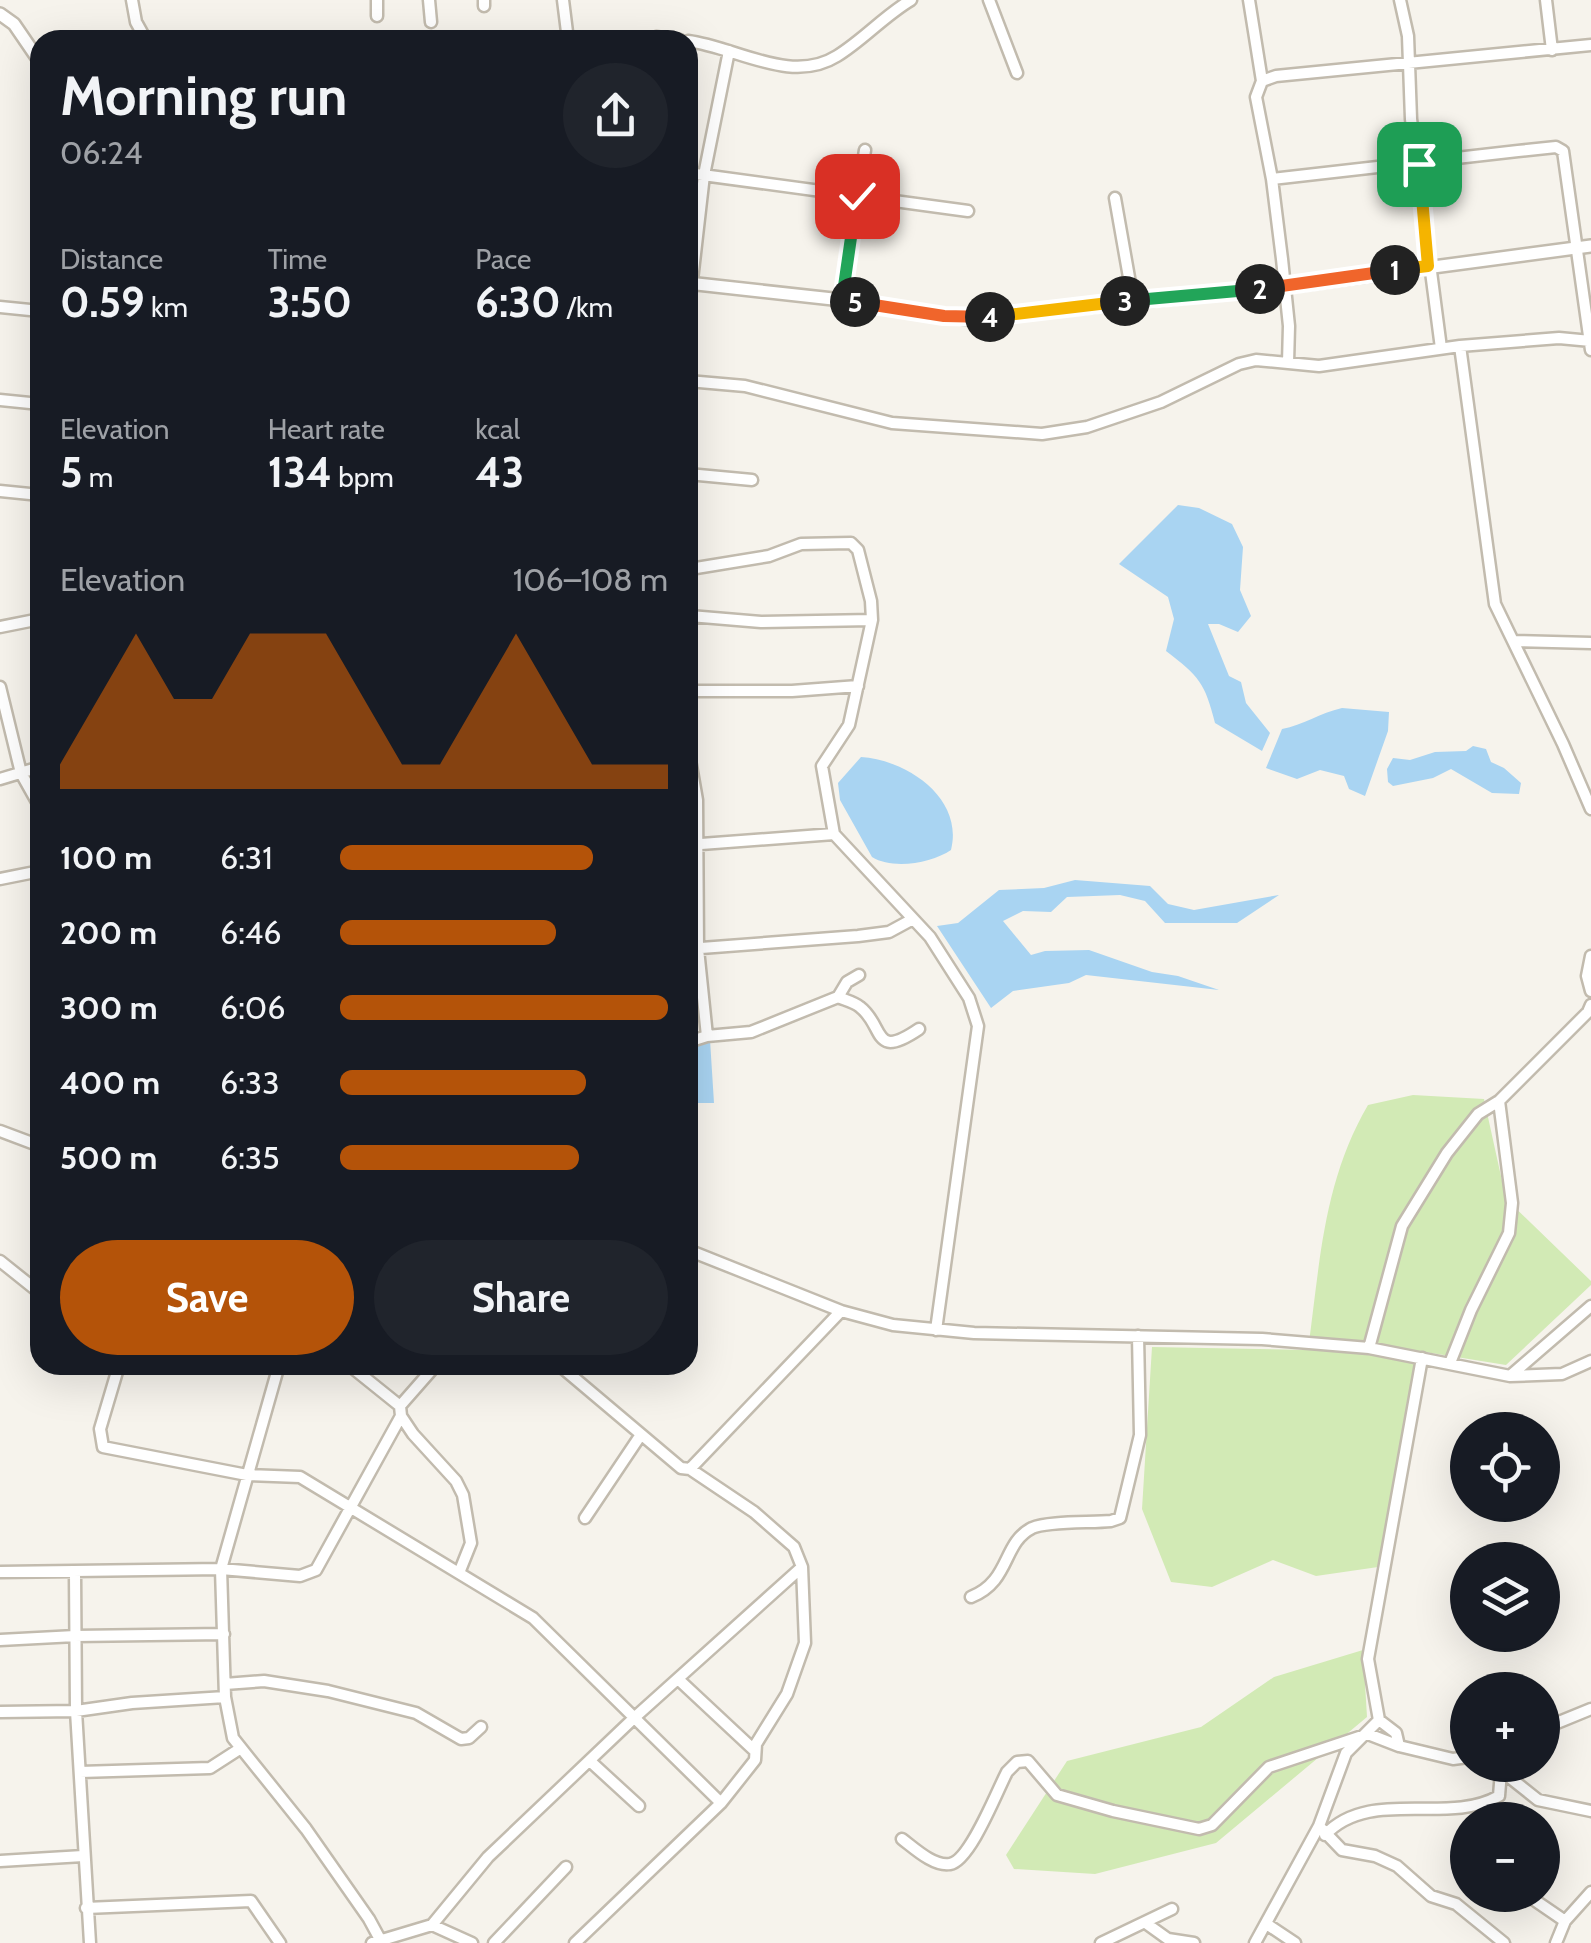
<!DOCTYPE html>
<html lang="en">
<head>
<meta charset="utf-8">
<style>
	body { margin:0; font-family:Cabin,sans-serif; background:#20242c; color:#f1f3f6; height:100vh; display:flex; flex-direction:column; font-size:38px; white-space:nowrap }
	* { box-sizing:border-box; margin:0 }
	p { font-size:32px; color:#9ea1a6 }
	.icon { flex:none; width:55px; height:55px; fill:none; stroke:currentColor; stroke-width:2; stroke-linecap:round; stroke-linejoin:round }
	.map { position:relative; flex:1; overflow:hidden }
	.panel { position:absolute; left:30px; top:30px; width:668px; height:1345px; display:flex; flex-direction:column; background:#171b24; border-radius:30px; box-shadow:0 10px 40px #0002 }
	.panel>* { flex:none }
	.fabs { position:absolute; left:1450px; top:1412px; display:grid; gap:20px }
	.fabs a { display:grid; place-items:center; width:110px; height:110px; border-radius:50%; background:#171b24; box-shadow:0 10px 40px #0002; font-size:50px }
	.pin { position:absolute; display:grid; place-items:center; width:85px; height:85px; color:#fff; margin:-42px; border-radius:20px; box-shadow:0 5px 15px #0006 }
	.km { position:absolute; width:50px; height:50px; margin:-25px; border-radius:50%; background:#222; color:#fff; font-size:28px; line-height:50px; text-align:center }
	.round { display:grid; place-items:center; flex:none; width:105px; height:105px; border-radius:52px; background:#20242c }
	.overview { display:flex; align-items:center; justify-content:space-between; height:170px; padding:0 30px }
	h1 { font-size:55px; font-weight:700; line-height:75px }
	.metrics { display:grid; grid-template-columns:repeat(3,1fr); gap:15px; height:170px; padding:10px 30px }
	.metrics div { display:grid; align-content:center }
	.metrics b { font-size:42px; font-weight:700 }
	.metrics small { font-size:28px; font-weight:400 }
	.metrics p { font-size:28px }
	.chart { height:280px; padding:20px 30px }
	.chart p { display:flex; justify-content:space-between }
	.chart svg { width:100%; height:180px; margin-top:10px; fill:#b45309; opacity:.7 }
	.button { display:flex; gap:20px; margin-top:auto; padding:20px 30px }
	.button a { flex:1; height:115px; border-radius:60px; background:#b45309; color:#fff; font-size:40px; font-weight:700; line-height:115px; text-align:center }
	.button a+a { background:#20242c; color:#f1f3f6 }
	ul { padding:0 30px; list-style:none; font-size:32px }
	li { display:grid; grid-template-columns:160px 120px 1fr; align-items:center; height:75px }
	li i { height:25px; border-radius:12px; background:#b45309 }
	.map>svg:first-child { display:block }
	.green { fill:#d2eab5 }
	.water { fill:#a9d4f2 }
	.lines { fill:none; stroke-linecap:round; stroke-linejoin:round }
	.minor-casing { stroke:#c2bbae; stroke-width:15 }
	.tertiary-casing { stroke:#c2bbae; stroke-width:16 }
	.minor { stroke:#fff; stroke-width:10 }
	.tertiary { stroke:#fff; stroke-width:11 }
	.split-1-casing { stroke:#fff; stroke-width:20 }
	.split-2-casing { stroke:#fff; stroke-width:20 }
	.split-3-casing { stroke:#fff; stroke-width:20 }
	.split-4-casing { stroke:#fff; stroke-width:20 }
	.split-5-casing { stroke:#fff; stroke-width:20 }
	.split-6-casing { stroke:#fff; stroke-width:20 }
	.split-1 { stroke:#f5b400; stroke-width:12 }
	.split-2 { stroke:#f0652b; stroke-width:12 }
	.split-3 { stroke:#22a559; stroke-width:12 }
	.split-4 { stroke:#f5b400; stroke-width:12 }
	.split-5 { stroke:#f0652b; stroke-width:12 }
	.split-6 { stroke:#22a559; stroke-width:12 }
</style>
</head>
<body>
<div class="map">
<svg width="1591" height="1943" viewBox="0 0 1591 1943">
	<rect width="100%" height="100%" fill="#f6f3ec"/>
	<path class="green" d="M1413,1095l71,4 22,100 85,82v4l-85,80 -87,-14 -34,215 -69,10 -43,-16 -61,27 -41,-5 -29,-73 10,-162 156,3c12,-87 15,-168 60,-245z
		M1363,1650l4,67 -151,126 -121,31 -81,-5 -8,-14 61,-94 134,-34 73,-50z"/>
	<path class="water" d="M1178,505l21,3 33,16 11,23 -3,43 11,26 -13,16 -19,-8h-11l21,52 12,6 5,21 24,30 -8,18 -47,-28c-10,-40 -16,-47 -49,-72l8,-32 -6,-22 -49,-33z
		M1342,708l47,4 -1,19 -23,65 -16,-7 -5,-13 -24,-6 -23,9 -31,-11 16,-39c21,-4 38,-16 60,-21z
		M1473,746l13,3 5,13 13,6 17,15 -2,11 -27,-1 -41,-24 -18,9 -40,8 -5,-4 -1,-13 6,-11 17,2 25,-8 31,-1z
		M861,757c46,3 103,41 90,93 -19,13 -58,20 -79,7l-32,-57 -2,-17z
		M1075,880l75,6 18,18 26,6 85,-15 -42,28h-72l-20,-22 -25,-6 -53,2 -16,15 -28,-1 -20,10 28,34 14,-4 44,-1 63,22 26,4 41,14 -133,-15 -17,8 -56,8 -22,17 -54,-82 21,-3 41,-33 45,-2z
		M710,1040l4,63h-26v-56z"/>
	<g class="lines">
		<g class="minor-casing">
			<path id="minor" d="M132,0l4,22 10,18
				M377,0v16
				M429,0l2,22
				M484,0v6
				M563,0l5,40
				M989,0l28,73
				M1249,0l13,81
				M1400,0l8,36 3,83 30,229
				M1546,0l6,50
				M656,37l24,3
				M688,41c48,6 103,44 149,15 26,-16 47,-40 74,-56
				M688,173l280,38
				M1272,179l246,-28 38,-4 7,4 28,199
				M1115,198l18,102
				M842,300l23,-150
				M0,307l40,4
				M688,315l16,-140 25,-124
				M1460,346l35,258 68,140 28,65
				M1288,363l1,-37 -7,-67 -10,-80 -16,-82 6,-16 14,-5 315,-31
				M688,381l57,5 147,37 150,11 45,-7 74,-25 78,-38 17,-4 63,6 141,-20 99,-8 32,3
				M0,400l40,4
				M688,474l64,6
				M0,491l40,4
				M688,560l2,200 7,40 1,149 9,87
				M690,569l79,-13 32,-12 50,-1 7,7 13,51 1,19 -23,105 -27,41 12,68 96,103 39,61 9,28 -42,304
				M690,616l71,6 111,-2
				M0,627l40,-8
				M1514,641l77,2
				M0,687l21,86 19,34
				M688,691h104l66,-5
				M0,779l40,-12
				M688,845l146,-11
				M0,879l40,-8
				M688,949l170,-13 31,-4 24,-13
				M1591,956l-4,20 4,15
				M838,997l9,-15 12,-7
				M688,1042l19,-6 44,-4 87,-35c7,3 16,5 22,10 25,19 12,54 59,22
				M0,1131l40,15
				M688,1250l153,61 52,14 81,8 288,6 107,9 141,28 52,-2 29,-13
				M0,1261l40,32
				M1369,1348l33,-122 45,-73 31,-39 21,-13 89,-89 3,-7
				M1450,1363l21,-53 38,-77 3,-30 -13,-102
				M119,1365l-19,64 3,18 144,28 53,2 233,141 188,185
				M279,1365l-58,204 4,128 8,41 73,91 63,90 13,24
				M349,1365l51,41 1,10 12,18 43,47 7,14 8,48 -12,30
				M559,1365l122,103 9,1 151,-158
				M1510,1376l81,-70
				M400,1406l36,-41
				M585,1518l55,-82
				M0,1572l221,-3 79,7 16,-6 85,-154
				M75,1573l1,138 14,232
				M971,1597c40,-16 31,-54 61,-69 16,-7 59,-5 79,-7l9,-3 20,-83 -2,-99
				M0,1640l75,-4 149,-2
				M678,1679l76,71
				M225,1684l39,-3 64,10 88,22 45,26 8,-1 12,-11
				M0,1712l76,-1 56,-8 93,-6
				M1379,1720l17,13 3,13 54,13 15,-2
				M1542,1729l49,-20
				M591,1762l48,44
				M1494,1765l44,35 53,11
				M80,1772l130,-4 31,-20
				M1319,1826l23,24 33,6 22,10 34,30 25,8 48,39
				M1325,1835c45,-48 122,-9 174,-39l2,-25
				M902,1839c12,9 32,28 48,25 20,-3 47,-73 57,-92l10,-10 11,-1 29,34 56,16 86,18 13,-4 57,-58 99,-33 31,12
				M0,1861l83,-5
				M1527,1895l38,26 26,-29
				M86,1908l165,-7 29,42
				M1147,1924l21,15 26,4
				M432,1925l40,18
				M1268,1925l27,18
				M372,1943l60,-18 56,-68 146,-139 168,-151
				M494,1943l72,-76
				M575,1943l146,-140 34,-43 1,-16 31,-50 18,-51 -3,-76 -8,-20 -40,-35 -64,-43
				M1101,1943l71,-34
				M1255,1943l64,-117 27,-73 33,-33 -11,-61 54,-301
				M1556,1943l9,-22"/>
		</g>
		<g class="tertiary-casing">
			<path id="tertiary" d="M0,14l14,10 26,38
				M688,283l154,17 126,19 315,-32 308,-41"/>
		</g>
		<use href="#minor" class="minor"/>
		<use href="#tertiary" class="tertiary"/>
	</g>
	<g class="lines">
		<g class="split-1-casing">
			<path id="split-1" d="M1395,270l33,-4 -9,-102"/>
		</g>
		<g class="split-2-casing">
			<path id="split-2" d="M1260,289l135,-19"/>
		</g>
		<g class="split-3-casing">
			<path id="split-3" d="M1125,301l135,-12"/>
		</g>
		<g class="split-4-casing">
			<path id="split-4" d="M990,317l135,-16"/>
		</g>
		<g class="split-5-casing">
			<path id="split-5" d="M855,302l89,14 46,1"/>
		</g>
		<g class="split-6-casing">
			<path id="split-6" d="M855,302l-13,-2 15,-104"/>
		</g>
		<use href="#split-1" class="split-1"/>
		<use href="#split-2" class="split-2"/>
		<use href="#split-3" class="split-3"/>
		<use href="#split-4" class="split-4"/>
		<use href="#split-5" class="split-5"/>
		<use href="#split-6" class="split-6"/>
	</g>
</svg>
<div class="fabs">
<a><svg class="icon" aria-label="locate" viewBox="0 0 24 24"><circle cx="12" cy="12" r="6"/><path d="M12 2v4M12 18v4M2 12h4M18 12h4"/></svg></a>
<a><svg class="icon" aria-label="layers" viewBox="0 0 24 24"><path d="M12 4l9 5-9 5-9-5zM3 14l9 5 9-5"/></svg></a>
<a>+</a>
<a>−</a>
</div>
<div class="pin" style="left:1419px;top:164px;background:#1e9e55"><svg class="icon" aria-label="arrive" viewBox="0 0 24 24"><path d="M6 21V4h12l-3 4 3 4H6"/></svg></div>
<div class="pin" style="left:857px;top:196px;background:#d93025"><svg class="icon" aria-label="check" viewBox="0 0 24 24"><path d="M5 12l5 5 9-10"/></svg></div>
<b class="km" style="left:1395px;top:270px">1</b>
<b class="km" style="left:1260px;top:289px">2</b>
<b class="km" style="left:1125px;top:301px">3</b>
<b class="km" style="left:990px;top:317px">4</b>
<b class="km" style="left:855px;top:302px">5</b>
<section class="panel">
<div class="overview"><div><h1>Morning run</h1><p>06:24</p></div><a class="round"><svg class="icon" aria-label="share" viewBox="0 0 24 24"><path d="M12 15V3M7 8l5-5 5 5M5 13v7h14v-7"/></svg></a></div>
<div class="metrics">
<div><p>Distance</p><b>0.59<small> km</small></b></div>
<div><p>Time</p><b>3:50</b></div>
<div><p>Pace</p><b>6:30<small> /km</small></b></div>
</div>
<div class="metrics">
<div><p>Elevation</p><b>5<small> m</small></b></div>
<div><p>Heart rate</p><b>134<small> bpm</small></b></div>
<div><p>kcal</p><b>43</b></div>
</div>
<div class="chart"><p><span>Elevation</span>106–108 m</p>
<svg viewBox="0 0 160 44" preserveAspectRatio="none"><path d="M0 44V38L10 22L20 6L30 22L40 22L50 6L60 6L70 6L80 22L90 38L100 38L110 22L120 6L130 22L140 38L150 38L160 38V44z"/></svg>
</div>
<ul>
<li><b>100 m</b>6:31<i style="width:77%"></i></li>
<li><b>200 m</b>6:46<i style="width:66%"></i></li>
<li><b>300 m</b>6:06<i style="width:100%"></i></li>
<li><b>400 m</b>6:33<i style="width:75%"></i></li>
<li><b>500 m</b>6:35<i style="width:73%"></i></li>
</ul>
<div class="button"><a>Save</a><a>Share</a></div>
</section>
</div>
</body>
</html>
